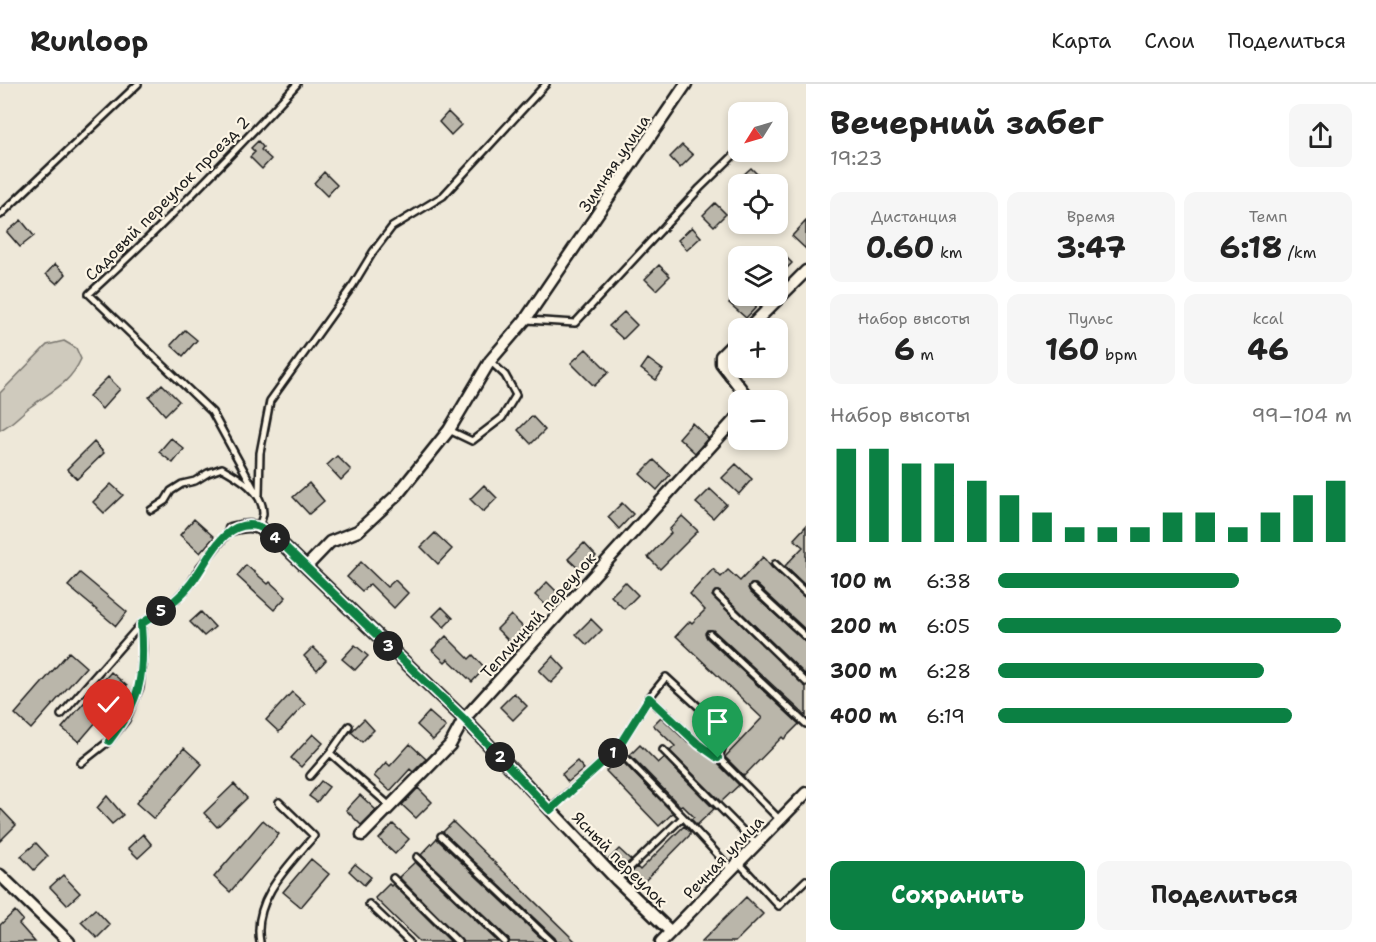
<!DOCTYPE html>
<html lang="ru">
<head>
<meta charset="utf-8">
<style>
	body { margin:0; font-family:"Shantell Sans",sans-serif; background:#f6f6f6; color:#222; height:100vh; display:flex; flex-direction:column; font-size:22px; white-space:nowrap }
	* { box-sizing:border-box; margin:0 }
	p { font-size:20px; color:#767676 }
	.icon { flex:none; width:33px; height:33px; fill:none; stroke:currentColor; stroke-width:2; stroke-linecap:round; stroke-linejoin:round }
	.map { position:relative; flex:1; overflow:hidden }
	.side { display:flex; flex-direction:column; background:#fff; width:570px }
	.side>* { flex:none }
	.needle { width:39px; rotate:233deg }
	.controls { position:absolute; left:728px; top:18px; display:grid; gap:12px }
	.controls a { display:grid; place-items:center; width:60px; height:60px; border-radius:12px; background:#fff; box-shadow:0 3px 9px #0003; font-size:30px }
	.pin { position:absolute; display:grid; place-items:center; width:51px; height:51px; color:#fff; margin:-62px -26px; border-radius:50% 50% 50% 0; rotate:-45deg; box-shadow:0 0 6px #0007 }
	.pin .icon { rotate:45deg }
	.km { position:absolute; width:30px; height:30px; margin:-15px; border-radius:50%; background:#222; color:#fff; font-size:16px; line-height:30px; text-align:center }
	.round { display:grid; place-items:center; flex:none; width:63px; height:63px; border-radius:12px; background:#f6f6f6 }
	.summary { display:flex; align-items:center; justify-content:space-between; height:102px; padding:0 24px }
	h1 { font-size:33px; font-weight:700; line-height:45px }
	.figures { display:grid; grid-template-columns:repeat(3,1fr); gap:9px; height:102px; padding:6px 24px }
	.figures div { display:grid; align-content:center; border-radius:12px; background:#f6f6f6; text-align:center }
	.figures b { font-size:30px; font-weight:700 }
	.figures small { font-size:16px; font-weight:400 }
	.figures p { font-size:16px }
	.chart { height:168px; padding:12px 24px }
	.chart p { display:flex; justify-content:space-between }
	.chart svg { width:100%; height:108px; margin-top:6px; stroke:#0b8043; stroke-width:6 }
	.button { display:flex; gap:12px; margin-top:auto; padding:12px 24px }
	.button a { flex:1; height:69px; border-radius:12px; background:#0b8043; color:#fff; font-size:24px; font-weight:700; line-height:69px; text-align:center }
	.button a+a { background:#f6f6f6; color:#222 }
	ul { padding:0 24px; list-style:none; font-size:20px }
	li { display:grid; grid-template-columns:96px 72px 1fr; align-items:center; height:45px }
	li i { height:15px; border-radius:8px; background:#0b8043 }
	header { display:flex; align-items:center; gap:36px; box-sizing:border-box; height:84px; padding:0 30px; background:#fff; border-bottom:2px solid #e0e0e0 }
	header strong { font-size:28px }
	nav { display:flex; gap:33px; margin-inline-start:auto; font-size:21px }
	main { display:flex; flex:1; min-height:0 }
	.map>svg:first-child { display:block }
	.green { fill:#cfcabd; stroke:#76736c; stroke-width:1.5 }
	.building { fill:#bab6aa; stroke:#1c1c1c; stroke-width:1.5 }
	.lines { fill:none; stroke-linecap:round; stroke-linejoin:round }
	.service-casing { stroke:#1c1c1c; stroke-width:10 }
	.minor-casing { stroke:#1c1c1c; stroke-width:15 }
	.service { stroke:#fcf5e5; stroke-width:5 }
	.minor { stroke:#fcf5e5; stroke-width:10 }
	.route-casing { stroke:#fff; stroke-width:12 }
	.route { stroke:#0b8043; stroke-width:8 }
	.labels { text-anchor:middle; stroke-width:4.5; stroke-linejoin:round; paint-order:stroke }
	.street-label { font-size:16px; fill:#1c1c1c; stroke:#fcf5e5 }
</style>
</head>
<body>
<header>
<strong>Runloop</strong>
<nav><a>Карта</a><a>Слои</a><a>Поделиться</a></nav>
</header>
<main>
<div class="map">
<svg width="806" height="858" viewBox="0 0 806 858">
	<rect width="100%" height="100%" fill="#eee8d9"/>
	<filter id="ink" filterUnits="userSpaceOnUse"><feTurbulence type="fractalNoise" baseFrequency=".0167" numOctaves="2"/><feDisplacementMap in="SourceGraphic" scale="12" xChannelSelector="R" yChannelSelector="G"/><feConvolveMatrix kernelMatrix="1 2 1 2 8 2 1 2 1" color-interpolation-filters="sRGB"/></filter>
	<g filter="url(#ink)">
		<path class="green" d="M64,257l12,7 5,11c-12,26 -29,31 -51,48 -10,7 -18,18 -30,23v-37l47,-48z"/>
		<path class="building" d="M448,28l13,13 -10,10 -12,-13z
			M258,57l5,6 -2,3 10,9 -9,10 -12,-12 5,-5 -4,-4z
			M682,61l11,10 -13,13 -10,-11z
			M751,84l12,12 -5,4h-25z
			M324,88l13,13 -10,11 -13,-13z
			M715,119l11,11 -12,12 -11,-11z
			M21,136l13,16 -14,11 -13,-15z
			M806,137v28l-14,-13z
			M692,143l9,10 -14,13 -9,-10z
			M777,164l15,15 -15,15z
			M55,180l11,10 -9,10 -11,-10z
			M659,181l11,11 -14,14 -11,-11z
			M736,212h14l9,8 -13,14 -17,-15z
			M624,228l13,13 -14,14 -14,-13z
			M185,246l12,10 -14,16 -12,-11z
			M586,265l23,23 -15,14 -23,-23z
			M648,275l15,11 -7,10 -15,-11z
			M108,293l12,12 -18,20 -13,-13z
			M162,300l17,17 -14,14 -16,-18z
			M532,332l13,14 -14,14 -13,-14z
			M692,339l16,15 -13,15 -16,-15z
			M171,354l13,11 -11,14 -14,-11z
			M94,358l10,11 -27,26 -10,-10z
			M337,372l14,14 -10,10 -14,-15z
			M654,376l16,15 -13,15 -17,-16z
			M736,380l16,15 -13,15 -17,-16z
			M309,399l15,18 -15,13 -16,-17z
			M111,400l12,11 -19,18 -11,-11z
			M484,401l13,13 -14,14 -13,-13z
			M710,405l16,15 -13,14 -17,-15z
			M622,419l11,11 -14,15 -11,-12z
			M682,432l16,15 -38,38 -12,-12 23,-24 -2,-3z
			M194,435l20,18 -14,16 -20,-18z
			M806,442v60l-21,-20 18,-19 -9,-8z
			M435,449l17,16 -14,15 -17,-17z
			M584,459l12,13 -15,15 -13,-12z
			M763,473l9,11 34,30v32l-50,-46h-5l-3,4 2,4 56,50v33l-86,-83 -5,-1 -3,5 94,91v29l-93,-86h-6l-2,3 2,5 92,86 -15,15 -2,-2 -38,39 -19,-19 37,-39 -86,-82 14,-15 2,2 13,-13 -15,-16 23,-25 8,8 7,-7 12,11z
			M361,478l26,25 8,-7 13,13 -14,15 -24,-24 -8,7 -15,-14z
			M246,481l22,19 2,-2 16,15 -12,13 -37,-34z
			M80,489l47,39 -11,14 -48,-40z
			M547,498l12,12 -12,12 -12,-11z
			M625,498l13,13 -14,14 -13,-13z
			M442,523l11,11 -9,9 -11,-11z
			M201,528l14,15 -11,9 -14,-14z
			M511,531l13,13 -14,14 -13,-13z
			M591,535l11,11 -15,15 -11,-11z
			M446,552l23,23 4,-4 12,13 -13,14 -24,-23 -3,3 -13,-12z
			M355,561l13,11 -13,14 -13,-11z
			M313,563l13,13 -9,10 -13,-14z
			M69,568l17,15 -55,62 -16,-15z
			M553,572l12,13 -14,14 -12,-12z
			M111,588l16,14 -48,56 -17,-14z
			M292,608l13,12 -26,28 -13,-12z
			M514,609l13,13 -14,14 -13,-13z
			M718,614l14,13 -8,9 -14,-13z
			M429,628l17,15 -13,13 -16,-15z
			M661,633l26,25 1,-1 28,21 23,23 -18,17 -51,-51 5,-5 -22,-21z
			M364,635l10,11 -12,12 -11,-10z
			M313,650l10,9 -22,24 -10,-9z
			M410,660l16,15 -13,13 -3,-3 -20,22 -16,-15 12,-14 4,4z
			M640,661l18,18 6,-5 50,51 -17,16 -6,-6 3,-2 -12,-12 -2,1 -50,-51z
			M184,664l18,16 -48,55 -18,-16z
			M619,674l54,55 -14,13 -53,-55z
			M577,677l7,8 -16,13 -6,-8z
			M321,697l8,6 -12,15 -8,-6z
			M234,700l13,14 -30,29 -13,-14z
			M418,704l14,14 -16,16 -14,-13z
			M360,711l16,15 -15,15 -15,-15z
			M107,712l16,19 -11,9 -15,-16z
			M0,724l16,17 -16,16z
			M263,736l16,14 -49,58 -16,-15z
			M453,738l123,120h-19l-2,-4 -112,-106z
			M393,740l16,15 -14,15 -16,-15z
			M684,742l6,6v3l-53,54 -11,-11 11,-11 3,3z
			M143,750l9,11 -14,13 -10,-10z
			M437,754l1,2 107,102h-35l-2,-4 -87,-83z
			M36,759l12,13 -14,14 -13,-14z
			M619,765l12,11 -12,11 -11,-11z
			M311,775l18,15 -28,33 -18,-15z
			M415,778l83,80h-35l-64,-65z
			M355,780l16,13 -7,8 -15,-14z
			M63,791l17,18 -13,12 -17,-18z
			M389,800l2,2 2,-2 58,58h-31l-45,-44z
			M746,813l17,17 -28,28h-34z
			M95,825l15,16 -13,13 -16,-16z
			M15,827l8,9 -4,4 16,18h-35v-17z"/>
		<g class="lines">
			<g class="service-casing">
				<path id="service" d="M0,131l138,-131
					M527,236l48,3 125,-135 38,-37
					M449,346l23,11 30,-23 14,-23 -11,-20 -15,-14
					M259,411l1,-42 10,-52 83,-116 20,-33 19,-25 51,-31 103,-112
					M258,412l-46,-84 -123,-118c73,-67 142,-138 208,-210
					M151,426l14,-9 6,-10 11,-7 13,-3 13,-8 14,-5c16,9 41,23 41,45 0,4 -3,10 -4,14
					M775,480l31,29
					M753,504l53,49
					M717,511l89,87
					M710,550l96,90
					M649,614l17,-21 61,56 -8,25
					M61,631l80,-91
					M617,665l66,68 -66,63
					M663,666l93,94
					M330,669l19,-27
					M81,679l28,-22 17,-21 14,-33 3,-39 -2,-24 29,-19 20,-20 10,-18 31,-38
					M310,692l20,-23 60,53
					M550,725l67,-60 32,-51 49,46 21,14 61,62
					M683,733l48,52
					M441,752l111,106
					M417,773l88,85
					M739,779l40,43 27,-26
					M393,794l65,64
					M369,820l40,38
					M260,858c-8,-42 29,-77 54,-106l-35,-34"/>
			</g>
			<g class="minor-casing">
				<path id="minor" d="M749,244l57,-57
					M738,255l-17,17v7l24,31 2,6
					M231,445c22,-6 28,-3 46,10l187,180 153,161 54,52
					M306,483l24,-25 28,-11 39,-36 52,-65 41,-69 35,-41 161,-236
					M362,751l88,-90 14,-26 274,-303
					M0,791l69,67
					M661,858l145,-149"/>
			</g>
			<use href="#service" class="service"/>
			<use href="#minor" class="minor"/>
		</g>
	</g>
	<g class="lines" filter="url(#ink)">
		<g class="route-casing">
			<path id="route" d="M109,657c32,-41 36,-65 32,-117 17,-11 34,-21 47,-37 19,-21 33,-69 69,-61 7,2 14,9 20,13l187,180 86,91 67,-61 32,-51 49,46 20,14"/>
		</g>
		<use href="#route" class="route"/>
	</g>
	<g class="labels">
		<g class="street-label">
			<text transform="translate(614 79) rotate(-56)" y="6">Зимняя улица</text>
			<text transform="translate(167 114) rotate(-45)" y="6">Садовый переулок проезд 2</text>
			<text transform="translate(538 531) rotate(-48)" y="6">Тепличный переулок</text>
			<text transform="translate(723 773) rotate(-46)" y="6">Речная улица</text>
			<text transform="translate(620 775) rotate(45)" y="6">Ясный переулок</text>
		</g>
	</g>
</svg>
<div class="controls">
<a><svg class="needle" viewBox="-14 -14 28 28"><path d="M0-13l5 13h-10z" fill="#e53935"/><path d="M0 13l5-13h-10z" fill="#767676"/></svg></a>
<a><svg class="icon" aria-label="locate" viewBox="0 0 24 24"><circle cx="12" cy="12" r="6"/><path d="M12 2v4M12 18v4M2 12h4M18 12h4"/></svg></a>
<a><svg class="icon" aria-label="layers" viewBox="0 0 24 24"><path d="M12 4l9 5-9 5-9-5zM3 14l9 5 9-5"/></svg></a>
<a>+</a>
<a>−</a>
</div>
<div class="pin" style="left:718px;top:674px;background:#1e9e55"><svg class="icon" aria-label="arrive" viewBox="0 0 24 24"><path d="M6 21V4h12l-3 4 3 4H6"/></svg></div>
<div class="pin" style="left:109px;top:657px;background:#d93025"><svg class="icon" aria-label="check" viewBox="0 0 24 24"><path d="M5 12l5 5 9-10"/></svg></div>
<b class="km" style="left:613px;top:669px">1</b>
<b class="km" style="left:500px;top:673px">2</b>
<b class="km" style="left:388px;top:562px">3</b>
<b class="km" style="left:275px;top:454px">4</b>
<b class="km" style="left:161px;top:527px">5</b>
</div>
<section class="side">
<div class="summary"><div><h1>Вечерний забег</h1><p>19:23</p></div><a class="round"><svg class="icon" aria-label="share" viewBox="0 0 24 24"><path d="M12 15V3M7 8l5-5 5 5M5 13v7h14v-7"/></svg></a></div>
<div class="figures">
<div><p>Дистанция</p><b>0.60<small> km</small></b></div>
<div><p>Время</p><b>3:47</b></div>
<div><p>Темп</p><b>6:18<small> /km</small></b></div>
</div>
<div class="figures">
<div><p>Набор высоты</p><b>6<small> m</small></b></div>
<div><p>Пульс</p><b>160<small> bpm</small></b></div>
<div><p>kcal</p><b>46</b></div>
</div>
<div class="chart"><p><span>Набор высоты</span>99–104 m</p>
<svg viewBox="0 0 160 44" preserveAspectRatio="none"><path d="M5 44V6M15 44V6M25 44V12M35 44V12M45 44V19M55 44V25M65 44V32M75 44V38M85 44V38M95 44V38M105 44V32M115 44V32M125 44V38M135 44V32M145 44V25M155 44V19"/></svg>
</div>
<ul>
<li><b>100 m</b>6:38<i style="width:68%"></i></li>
<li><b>200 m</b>6:05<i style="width:97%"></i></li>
<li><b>300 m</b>6:28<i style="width:75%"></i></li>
<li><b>400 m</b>6:19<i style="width:83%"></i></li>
</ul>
<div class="button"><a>Сохранить</a><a>Поделиться</a></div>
</section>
</main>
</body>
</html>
